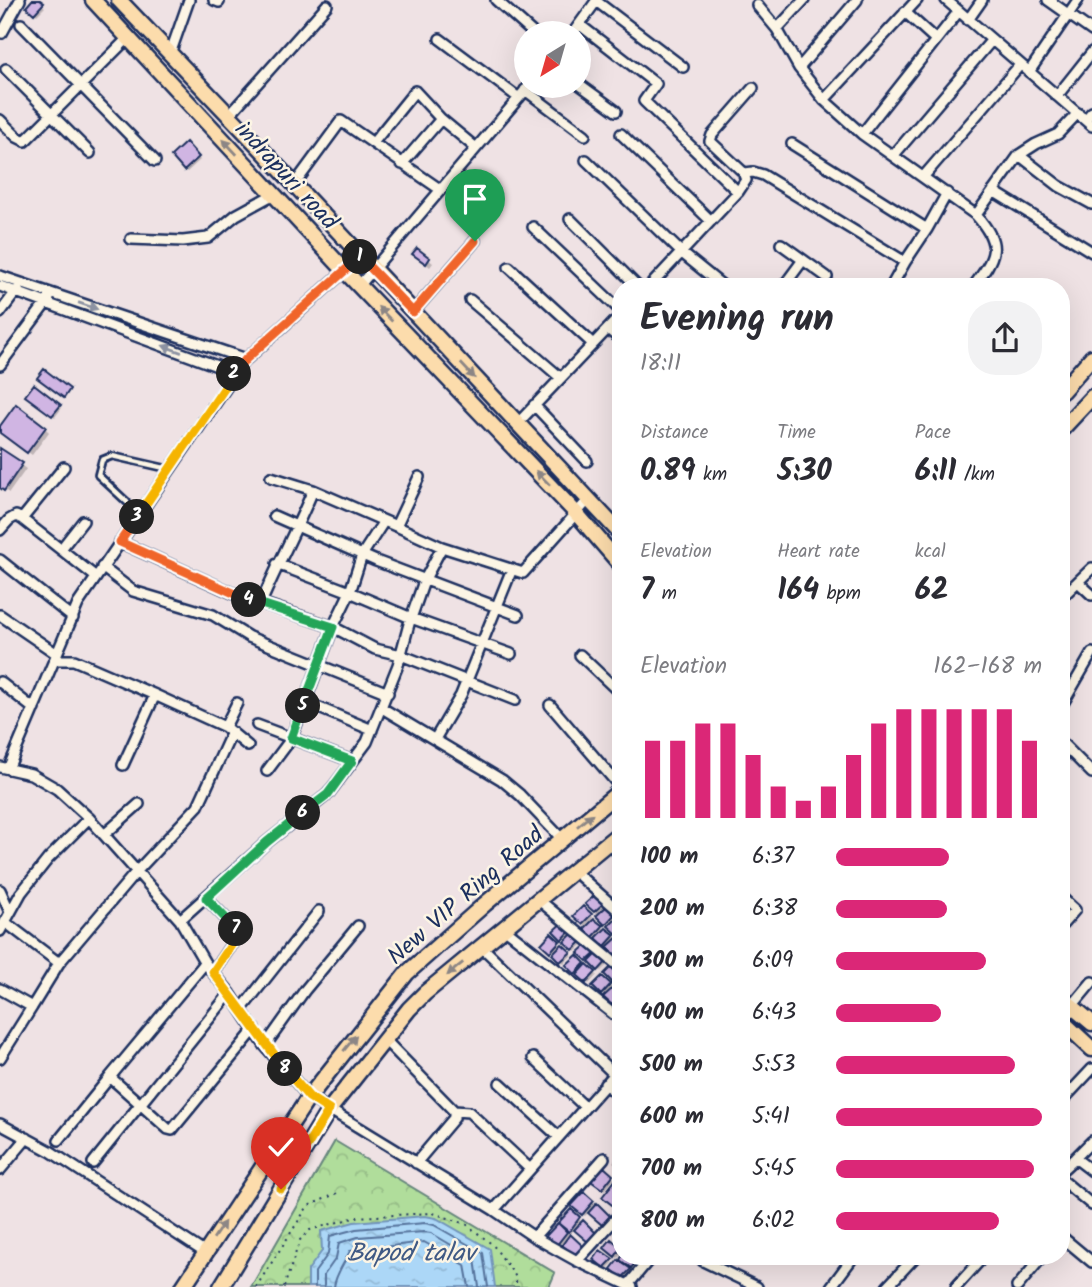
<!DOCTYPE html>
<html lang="en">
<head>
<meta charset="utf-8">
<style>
	body { margin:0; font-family:Kalam,sans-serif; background:#f2f2f3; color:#2b2b33; height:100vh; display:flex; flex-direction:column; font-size:26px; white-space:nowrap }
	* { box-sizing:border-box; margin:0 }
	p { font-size:23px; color:#7c7c81 }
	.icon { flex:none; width:38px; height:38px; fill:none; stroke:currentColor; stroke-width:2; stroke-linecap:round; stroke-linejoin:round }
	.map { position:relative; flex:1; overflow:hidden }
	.details { position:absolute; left:612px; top:278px; width:458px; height:987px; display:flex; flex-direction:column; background:#fff; border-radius:28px; box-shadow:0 7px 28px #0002 }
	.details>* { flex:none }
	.needle { width:46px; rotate:217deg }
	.controls { position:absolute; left:514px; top:21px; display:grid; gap:14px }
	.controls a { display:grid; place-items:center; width:77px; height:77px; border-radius:50%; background:#fff; box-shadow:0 7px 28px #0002; font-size:35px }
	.pin { position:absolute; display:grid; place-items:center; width:60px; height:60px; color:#fff; margin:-72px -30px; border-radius:50% 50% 50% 0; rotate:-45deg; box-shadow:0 0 7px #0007 }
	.pin .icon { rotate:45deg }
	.km { position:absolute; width:35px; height:35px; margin:-18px; border-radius:50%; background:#222; color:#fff; font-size:19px; line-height:35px; text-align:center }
	.round { display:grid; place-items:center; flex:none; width:74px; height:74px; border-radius:28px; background:#f2f2f3 }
	.summary { display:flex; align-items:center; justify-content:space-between; height:119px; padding:0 28px }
	h1 { font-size:38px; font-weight:600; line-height:52px }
	.stats { display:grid; grid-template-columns:repeat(3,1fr); gap:10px; height:119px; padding:7px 28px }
	.stats div { display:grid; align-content:center }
	.stats b { font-size:30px; font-weight:600 }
	.stats small { font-size:19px; font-weight:400 }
	.stats p { font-size:19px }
	.chart { height:196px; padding:14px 28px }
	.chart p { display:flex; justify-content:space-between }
	.chart svg { width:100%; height:126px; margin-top:7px; stroke:#db2777; stroke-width:6 }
	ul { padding:0 28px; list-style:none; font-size:23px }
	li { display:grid; grid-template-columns:112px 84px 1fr; align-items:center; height:52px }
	li i { height:18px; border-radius:9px; background:#db2777 }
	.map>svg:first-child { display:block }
	.park { fill:url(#park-crowns); stroke:#66867c; stroke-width:2 }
	.water { fill:url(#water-ripples); stroke:#7294ba; stroke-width:2 }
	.shadow { fill:#0003 }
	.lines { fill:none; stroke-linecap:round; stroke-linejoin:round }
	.shore { stroke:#55729b; stroke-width:2 }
	.building { fill:#d0b5e3; stroke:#1b2f5e; stroke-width:2 }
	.service-casing { stroke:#1b2f5e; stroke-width:10 }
	.minor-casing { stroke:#1b2f5e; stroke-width:14 }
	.primary-casing { stroke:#1b2f5e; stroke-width:19 }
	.path { stroke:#1b2f5e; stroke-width:2; stroke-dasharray:2 5; stroke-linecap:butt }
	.service { stroke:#fcf5e5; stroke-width:4.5 }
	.minor { stroke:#fcf5e5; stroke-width:9 }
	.primary { stroke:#fcdcac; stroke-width:14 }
	.oneway { fill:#8c8685 }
	.oneway2 { fill:#8c92a2 }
	.split-1-casing { stroke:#fff; stroke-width:14 }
	.split-2-casing { stroke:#fff; stroke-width:14 }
	.split-3-casing { stroke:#fff; stroke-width:14 }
	.split-4-casing { stroke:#fff; stroke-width:14 }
	.split-5-casing { stroke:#fff; stroke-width:14 }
	.split-6-casing { stroke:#fff; stroke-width:14 }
	.split-7-casing { stroke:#fff; stroke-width:14 }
	.split-8-casing { stroke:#fff; stroke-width:14 }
	.split-9-casing { stroke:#fff; stroke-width:14 }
	.split-1 { stroke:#f0652b; stroke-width:9 }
	.split-2 { stroke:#f0652b; stroke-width:9 }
	.split-3 { stroke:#f5b400; stroke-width:9 }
	.split-4 { stroke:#f0652b; stroke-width:9 }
	.split-5 { stroke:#22a559; stroke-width:9 }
	.split-6 { stroke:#22a559; stroke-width:9 }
	.split-7 { stroke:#22a559; stroke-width:9 }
	.split-8 { stroke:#f5b400; stroke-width:9 }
	.split-9 { stroke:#f5b400; stroke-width:9 }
	.labels { text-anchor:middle; stroke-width:5; stroke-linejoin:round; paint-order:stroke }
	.street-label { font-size:24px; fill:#1b2f5e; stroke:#fcf5e5 }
	.water-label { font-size:26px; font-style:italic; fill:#3f5984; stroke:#fcf5e5 }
</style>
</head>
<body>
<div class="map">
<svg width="1092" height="1287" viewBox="0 0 1092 1287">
	<defs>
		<pattern id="park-crowns" width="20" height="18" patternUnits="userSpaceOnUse" patternTransform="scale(1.75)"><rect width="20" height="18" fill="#b0dd9b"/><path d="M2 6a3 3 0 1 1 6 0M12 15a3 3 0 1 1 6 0" fill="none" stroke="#97be88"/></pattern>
		<pattern id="water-ripples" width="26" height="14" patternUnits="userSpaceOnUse" patternTransform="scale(1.75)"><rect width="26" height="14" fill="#acd7f7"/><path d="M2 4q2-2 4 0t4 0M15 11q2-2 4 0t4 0" fill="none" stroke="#93b9d6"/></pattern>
	</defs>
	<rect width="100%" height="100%" fill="#efe2e4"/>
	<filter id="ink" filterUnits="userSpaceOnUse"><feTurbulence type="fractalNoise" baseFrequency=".0143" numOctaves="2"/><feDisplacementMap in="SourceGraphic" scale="14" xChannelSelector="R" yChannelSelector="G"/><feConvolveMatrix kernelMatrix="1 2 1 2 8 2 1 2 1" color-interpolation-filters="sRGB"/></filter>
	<g filter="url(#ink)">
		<path class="park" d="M335,1141l220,132 -6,14h-298z"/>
		<path class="water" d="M425,1216l11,2 54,31 5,38h-187v-17l14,-19 -1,-20 33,-9z"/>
		<path class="shadow" d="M35,0l10,7 -8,8 -8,-8z
			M186,144l14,16 -13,12 -14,-16z
			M417,250l16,13 -3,4 -12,-10z
			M30,398l30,8 2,2 -7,9z
			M45,428l4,4 -17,23 -32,-24v-2z
			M0,450l26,19 -17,24 -9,-6z
			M596,896l25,24v15l-20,-16 -13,-15z
			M583,908l10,9 -1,2 29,23v14l-25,-18 -20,-22z
			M564,924l20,19 -8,8 -20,-20z
			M551,936l21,19 -8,8 -21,-19z
			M589,946l20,17 -8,8 -20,-18z
			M577,958l20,17 -8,9 -20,-18z
			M614,967l7,6v15l-15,-14z
			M602,979l19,17v4l-5,6 -22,-20z
			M621,1154v15l-8,-7z
			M604,1169l10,10 -9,11 -12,-9z
			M585,1195l26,24 -6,7 -16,-14 -4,4 -11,-10z
			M571,1212l26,24 -6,7 -16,-15 -6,7 16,16 -6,6 -17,-14 -3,4 -12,-10z
			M618,1229l3,3v10l-8,-8z
			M611,1241l10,8v5l-3,4 -12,-10z
			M624,1256h10l13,1 -21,22 -12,-10z
			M596,1259l15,2 2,2 -6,6z"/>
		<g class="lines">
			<path class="shore" d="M315,1287v-15l13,-18 2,-18 26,-7 69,-6 9,2 49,28 5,34
				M324,1287v-12l12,-17 3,-15 19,-6 66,-5 7,1 44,26 4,28
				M334,1287c1,-12 11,-25 16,-36l74,-9 41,23 4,22"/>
		</g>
		<path class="building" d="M32,0h8l4,3 -10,11 -8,-7z
			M186,142l13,15 -15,14 -13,-15z
			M417,248l13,10 -4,6 -14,-10z
			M44,369l26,20 -6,9 -27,-20z
			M34,384l27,21 -9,11 -27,-20z
			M16,404l30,23 -19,26 -27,-20v-7z
			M0,448l23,15 -19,28 -4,-3z
			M596,894l9,8 -11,10 -9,-8z
			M583,906l9,8 -10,10 -9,-8z
			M607,906l8,8 -10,11 -9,-9z
			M619,915l2,3v12l-4,4 -9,-8z
			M594,919l9,7 -10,11 -9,-8z
			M564,921l8,8 -10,11 -9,-9z
			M606,928l9,7 -10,11 -9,-8z
			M574,932l9,8 -10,10 -9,-8z
			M551,933l9,8 -10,11 -9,-8z
			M618,937l3,3v10l-5,5 -9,-8z
			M589,943l9,8 -11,10 -9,-8z
			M562,944l9,8 -11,10 -8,-8z
			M599,952l9,8 -10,11 -9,-9z
			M577,955l8,8 -10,11 -9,-9z
			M587,964l9,8 -10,11 -9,-8z
			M614,964l7,6v4l-8,9 -9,-9z
			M602,976l9,8 -10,11 -9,-9z
			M614,987l7,9 -9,9 -9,-8z
			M604,1167l9,8 -11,14 -11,-8z
			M617,1178l4,3v21l-5,6 -14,-11z
			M584,1192l10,9 -12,14 -11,-9z
			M597,1203l13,13 -8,9 -14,-12z
			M571,1209l9,8 -11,15 -11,-9z
			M583,1220l13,13 -8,9 -14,-12z
			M558,1223l9,9 -11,14 -11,-9z
			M570,1234l14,13 -9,9 -13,-11z
			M611,1239l10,8 -6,10 -11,-9z
			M600,1250l13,9 -9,9 -11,-9z
			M622,1256h12l4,4 -7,8 -11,-8z
			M618,1260l13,9 -9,9 -11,-9z"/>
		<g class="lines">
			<g class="service-casing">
				<path id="service" d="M127,502l-29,-27 4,-15 10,-4 57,13"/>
			</g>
			<g class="minor-casing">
				<path id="minor" d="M214,0l5,2
					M496,0l37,33
					M946,0l146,126
					M1048,0l44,31
					M596,1l87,66
					M757,5l20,24 22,39 25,32 38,34 114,81c27,31 20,41 -3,72
					M905,12l31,28
					M968,20l14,-20
					M21,24l134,137
					M580,25l76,59 -12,17 94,91
					M777,29l27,-29
					M0,32l2,1 18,-33
					M573,33l24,-33
					M440,39l79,59
					M170,54l19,-54
					M799,68l58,-68
					M6,69l84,84
					M1029,72l49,-72
					M579,84l37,27
					M525,90l60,45
					M1057,96l35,-44
					M824,100l93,-100
					M229,115l98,-110
					M0,120l17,17 8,4 103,-103
					M1085,120l7,-8
					M621,134l90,87
					M862,134l97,-123
					M373,143l42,-52 26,28
					M792,144l135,85 -22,33
					M1019,155l40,31 33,18
					M893,156l98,-115
					M586,160l96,93 42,34
					M402,164l39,-45 35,29
					M745,173l8,-1 10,3 142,87 -14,25
					M924,176l96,-111
					M294,185l47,-64 100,69
					M993,191l99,61
					M976,215l43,-60 17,-11 22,-10 20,-21
					M570,219l68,68
					M533,227l88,84
					M927,229l20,-36
					M131,239l52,2 25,-3 28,-23 38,-21
					M781,244l46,33
					M509,267l84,77
					M0,276l246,83
					M0,286l236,87
					M359,286l170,-200
					M649,287l89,-95 8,-12 -3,-8 -33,-31 2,-6 41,-47
					M783,287l20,-27
					M470,300l91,78
					M413,312l62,-71
					M0,313l18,-24
					M608,329l13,11
					M0,365l49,-66
					M534,405l53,56
					M517,424l104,-109
					M64,467l-42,52 74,58
					M271,477l42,13 83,36
					M274,516l102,45 142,54
					M384,521l-22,34 -12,37 61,26 100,36
					M0,530l9,-10 7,-4 6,3
					M120,542l126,57 15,4
					M442,547l81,26 66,-74
					M61,549l22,-28
					M0,560l73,58
					M277,564l73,28 -17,35 -72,-24c16,-38 36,-74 52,-113
					M102,567l31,24 80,24 36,22 139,56
					M1078,582l14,13
					M1062,597l30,-29
					M0,615l57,39
					M580,655l41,39
					M55,660h19l81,35 70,32 23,19
					M0,682l34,27
					M305,702l67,28
					M550,705l71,83
					M1062,705l30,-52
					M382,708l120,72 18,15 42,44
					M257,725l95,36
					M225,727l12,-24
					M435,739l26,-44 51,-126
					M1062,743l30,30
					M123,765l32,-70
					M0,767l31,7 26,15 32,29 91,102 25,43 25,30 35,53 44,51 185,113 40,27 43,24 55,26
					M8,769l70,-165 158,-231 7,-11 118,-106
					M267,771l24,-32 42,-112 42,22 26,6 114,45
					M104,835l35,-31
					M608,843l13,12
					M574,871l47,42
					M0,890l10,22
					M206,898l32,33 -2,7 -23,34
					M1062,898l13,12 -13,15
					M539,900l82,68
					M180,920l87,-78 61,-48 39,-52 31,-77 11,-41 15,-43 18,-34 -46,-21 23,-49
					M504,928l117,92
					M0,931l21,-38 27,-34 41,-41
					M482,947l132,127
					M59,963l78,-92 61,-65 34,-74
					M205,963l-95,114 58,52 4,1 83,-101
					M0,989l32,18 27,-44 -54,-41
					M241,1010l78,-99
					M1062,1018l30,-36
					M385,1040l69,71v7l-38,45
					M265,1046l40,-56 53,-64
					M0,1058l32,-51
					M533,1058l52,49
					M500,1083l59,54
					M605,1084l16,13
					M1062,1101l30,-32
					M454,1111l15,1 61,57
					M0,1124l50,27 154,101
					M59,1140l51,-63
					M1075,1158l17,-17
					M93,1163l137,-170
					M0,1170l27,-32
					M1062,1170l13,-12 17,13
					M1062,1180l30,25
					M494,1210l127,-143
					M534,1237l70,-79
					M1062,1237l30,25
					M577,1261l44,-48
					M703,1261l54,26
					M628,1285l24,-29
					M831,1287l23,-31
					M887,1287l29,-31
					M956,1287l28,-31
					M1017,1287l26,-31"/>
			</g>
			<g class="primary-casing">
				<path id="primary" d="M93,0l252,271 231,242 45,52
					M119,0l146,153 356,381
					M1062,391l30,-34
					M1062,429l30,-32
					M1062,998l30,25
					M1062,1021l30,28
					M183,1287l126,-190 98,-124 78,-69 136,-114
					M221,1287l108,-177 80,-101 16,-16 196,-161"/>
			</g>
			<path class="path" d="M256,1287l52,-81 30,-13
				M284,1287l16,-47 10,-10 46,-13 77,-4 33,11 27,21 23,32v10"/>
			<use href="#service" class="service"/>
			<use href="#minor" class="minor"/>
			<use href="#primary" class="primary"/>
		</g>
		<defs><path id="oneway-solid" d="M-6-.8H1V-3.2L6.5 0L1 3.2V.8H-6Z" transform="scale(1.75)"/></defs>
		<g class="oneway">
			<use href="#oneway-solid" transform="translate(230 147) rotate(-133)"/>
			<use href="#oneway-solid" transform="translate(385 314) rotate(-134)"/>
			<use href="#oneway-solid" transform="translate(468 371) rotate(47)"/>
			<use href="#oneway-solid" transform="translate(543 478) rotate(-134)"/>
			<use href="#oneway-solid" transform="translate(585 820) rotate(-40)"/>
			<use href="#oneway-solid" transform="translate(455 969) rotate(141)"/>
			<use href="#oneway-solid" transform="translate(350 1043) rotate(-51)"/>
			<use href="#oneway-solid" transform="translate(219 1230) rotate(-56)"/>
		</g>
		<g class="oneway2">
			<use href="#oneway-solid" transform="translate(88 306) rotate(19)"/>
			<use href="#oneway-solid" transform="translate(172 349) rotate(-160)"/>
		</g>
	</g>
	<g class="lines" filter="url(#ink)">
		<g class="split-1-casing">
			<path id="split-1" d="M360,257l53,55 62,-71"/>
		</g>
		<g class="split-2-casing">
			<path id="split-2" d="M234,374l12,-15 114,-102"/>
		</g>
		<g class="split-3-casing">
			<path id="split-3" d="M137,517l97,-143"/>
		</g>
		<g class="split-4-casing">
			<path id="split-4" d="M137,517l-17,25 129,58"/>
		</g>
		<g class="split-5-casing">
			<path id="split-5" d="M249,600l84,27 -30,79"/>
		</g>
		<g class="split-6-casing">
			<path id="split-6" d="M303,813l25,-19 24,-33 -61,-23 12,-32"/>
		</g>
		<g class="split-7-casing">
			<path id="split-7" d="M236,929l-30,-31 61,-56 36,-29"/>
		</g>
		<g class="split-8-casing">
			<path id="split-8" d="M236,929l2,5 -2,4 -23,34 72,97"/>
		</g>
		<g class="split-9-casing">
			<path id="split-9" d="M281,1189l48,-79 -20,-13 -24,-28"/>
		</g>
		<use href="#split-1" class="split-1"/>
		<use href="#split-2" class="split-2"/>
		<use href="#split-3" class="split-3"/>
		<use href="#split-4" class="split-4"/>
		<use href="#split-5" class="split-5"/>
		<use href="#split-6" class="split-6"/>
		<use href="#split-7" class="split-7"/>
		<use href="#split-8" class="split-8"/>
		<use href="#split-9" class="split-9"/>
	</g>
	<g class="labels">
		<g class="street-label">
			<text transform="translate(287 175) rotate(47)" y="8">indrapuri road</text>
			<text transform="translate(465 895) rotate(-41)" y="8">New VIP Ring Road</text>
		</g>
		<g class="water-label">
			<text x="411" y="1261">Bapod talav</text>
		</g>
	</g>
</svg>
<div class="controls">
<a><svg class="needle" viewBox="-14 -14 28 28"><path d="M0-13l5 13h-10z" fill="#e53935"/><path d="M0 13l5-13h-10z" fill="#7c7c81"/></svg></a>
</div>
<div class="pin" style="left:475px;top:241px;background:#1e9e55"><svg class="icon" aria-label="arrive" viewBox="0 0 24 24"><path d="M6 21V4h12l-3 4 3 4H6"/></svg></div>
<div class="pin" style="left:281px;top:1189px;background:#d93025"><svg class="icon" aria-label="check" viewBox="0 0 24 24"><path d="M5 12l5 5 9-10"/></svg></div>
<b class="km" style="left:360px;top:257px">1</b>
<b class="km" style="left:234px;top:374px">2</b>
<b class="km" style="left:137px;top:517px">3</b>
<b class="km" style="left:249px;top:600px">4</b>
<b class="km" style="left:303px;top:706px">5</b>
<b class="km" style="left:303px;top:813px">6</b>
<b class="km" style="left:236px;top:929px">7</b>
<b class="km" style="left:285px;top:1069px">8</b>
<section class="details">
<div class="summary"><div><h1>Evening run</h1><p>18:11</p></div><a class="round"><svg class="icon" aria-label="share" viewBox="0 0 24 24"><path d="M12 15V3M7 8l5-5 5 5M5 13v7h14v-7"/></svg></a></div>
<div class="stats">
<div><p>Distance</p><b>0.89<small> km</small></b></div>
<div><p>Time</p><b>5:30</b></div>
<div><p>Pace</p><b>6:11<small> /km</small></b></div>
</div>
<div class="stats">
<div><p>Elevation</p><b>7<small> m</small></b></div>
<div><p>Heart rate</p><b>164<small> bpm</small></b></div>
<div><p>kcal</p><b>62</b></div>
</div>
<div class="chart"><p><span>Elevation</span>162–168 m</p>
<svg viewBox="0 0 160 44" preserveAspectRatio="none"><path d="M5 44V17M15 44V17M25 44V11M35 44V11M45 44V22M55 44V33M65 44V38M75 44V33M85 44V22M95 44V11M105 44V6M115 44V6M125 44V6M135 44V6M145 44V6M155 44V17"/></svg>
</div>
<ul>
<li><b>100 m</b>6:37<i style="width:55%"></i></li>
<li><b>200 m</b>6:38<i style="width:54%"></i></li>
<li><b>300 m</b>6:09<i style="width:73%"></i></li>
<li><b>400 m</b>6:43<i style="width:51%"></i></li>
<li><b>500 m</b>5:53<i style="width:87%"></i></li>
<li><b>600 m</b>5:41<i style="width:100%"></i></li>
<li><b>700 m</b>5:45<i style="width:96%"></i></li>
<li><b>800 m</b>6:02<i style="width:79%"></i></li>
</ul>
</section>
</div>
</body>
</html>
